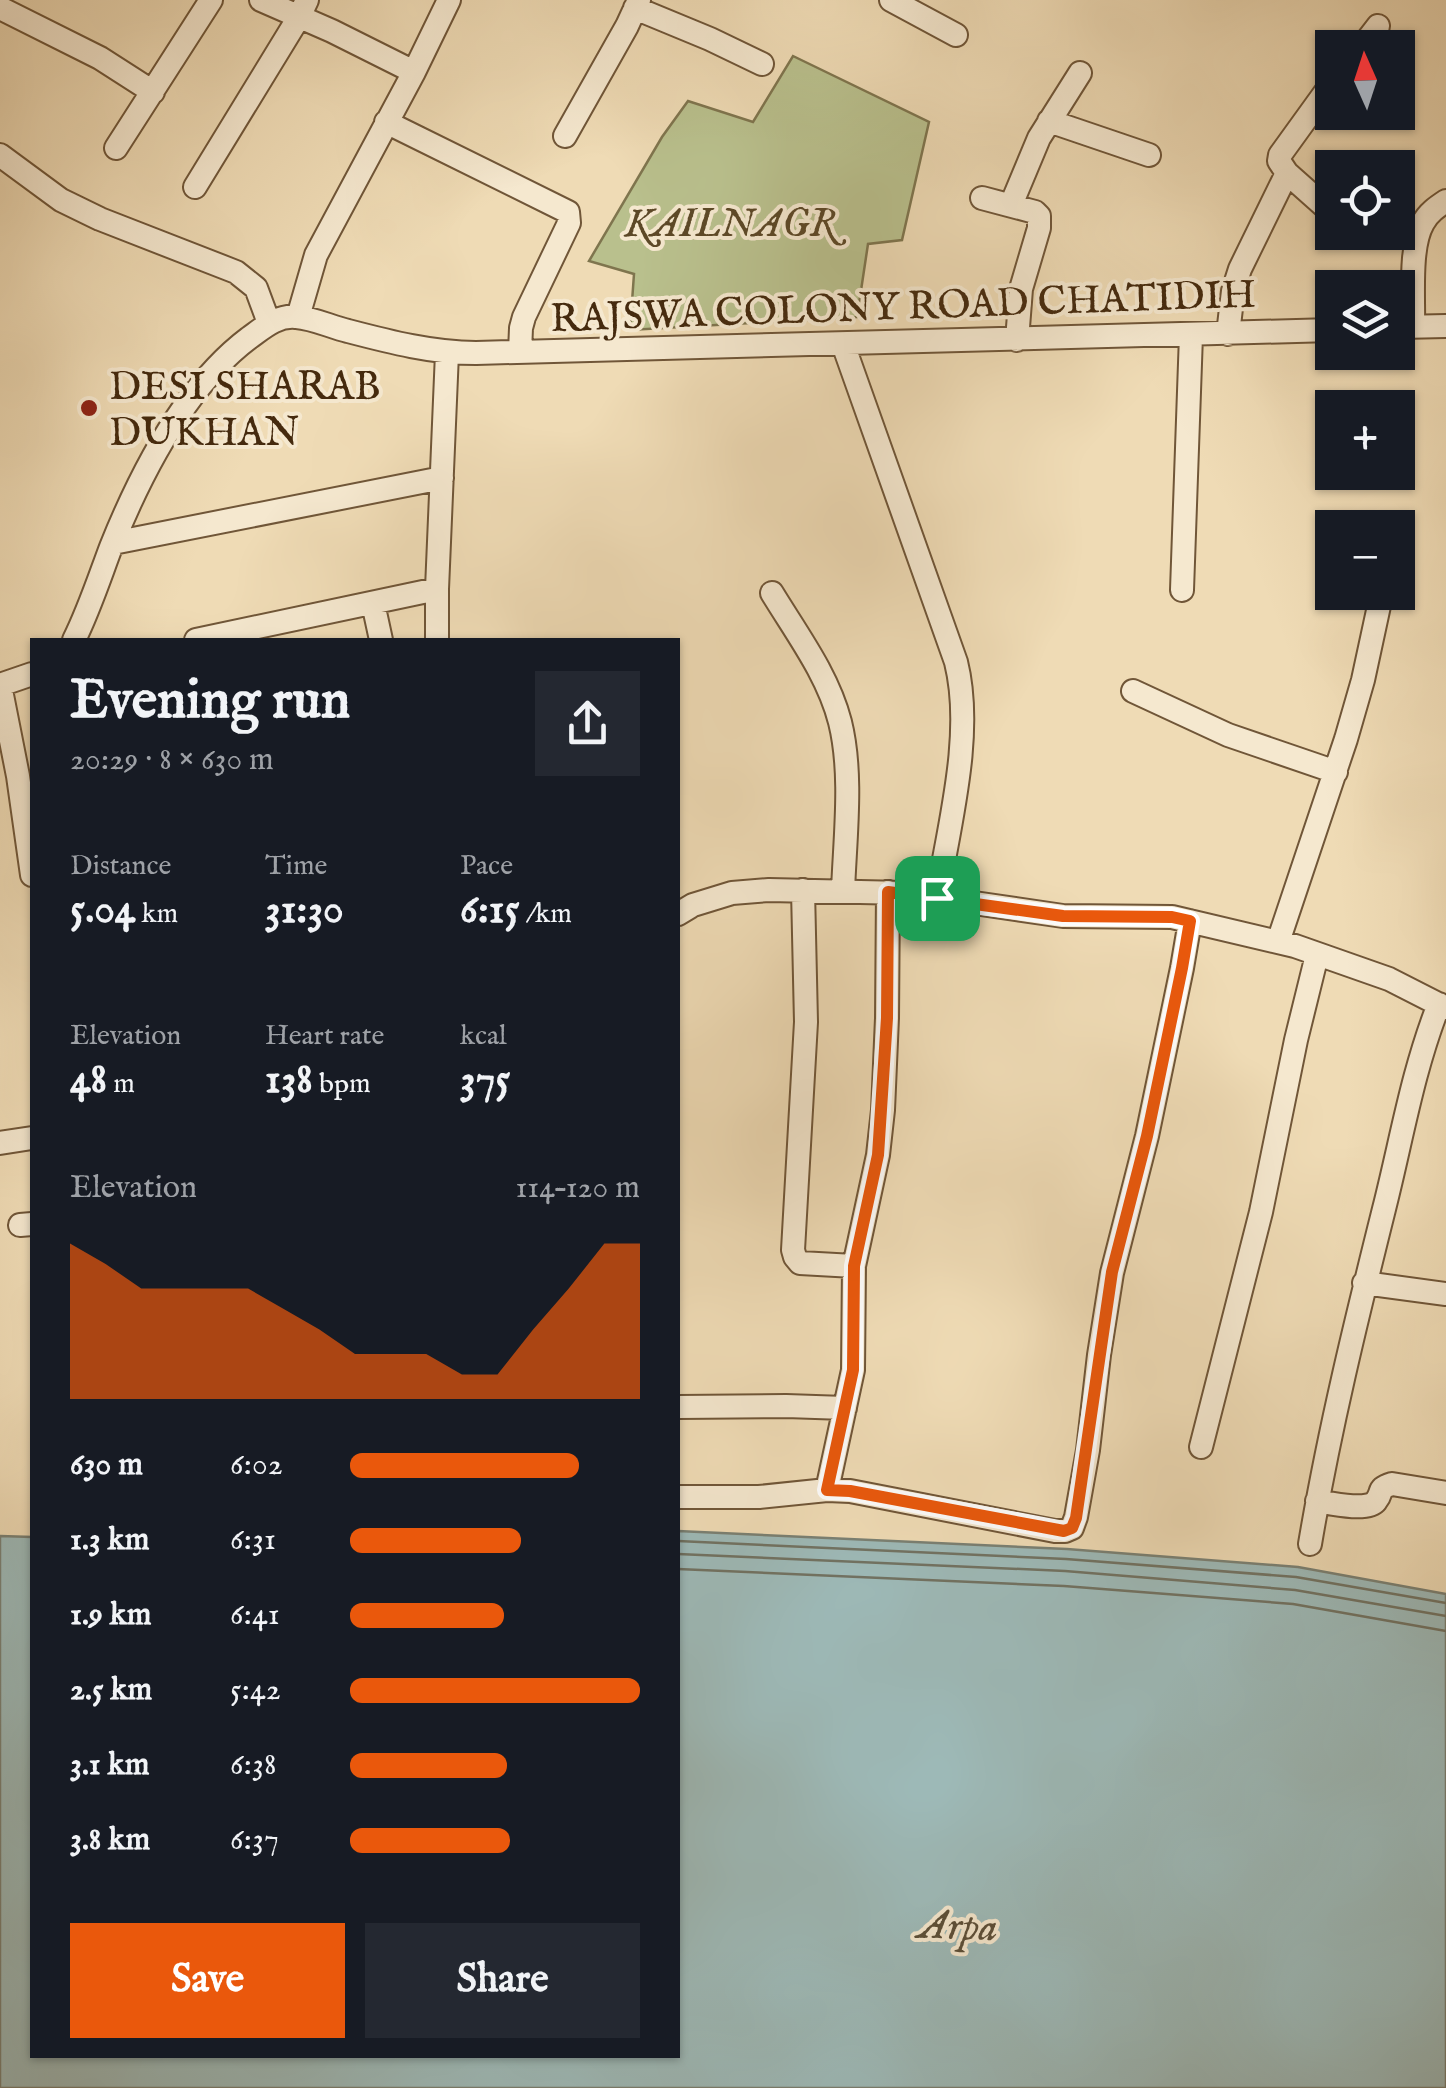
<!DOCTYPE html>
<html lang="en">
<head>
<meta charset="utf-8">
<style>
	body { margin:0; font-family:"IM FELL English",serif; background:#242831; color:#f1f3f6; height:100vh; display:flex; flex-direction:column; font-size:38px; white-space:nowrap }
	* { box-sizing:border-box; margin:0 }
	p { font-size:32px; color:#9ea1a6 }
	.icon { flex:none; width:55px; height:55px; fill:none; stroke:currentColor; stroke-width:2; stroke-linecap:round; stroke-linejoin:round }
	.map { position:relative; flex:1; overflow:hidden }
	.sheet { position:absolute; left:30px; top:638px; width:650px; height:1420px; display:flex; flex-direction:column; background:#171b24; border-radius:0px; box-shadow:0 2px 8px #0004 }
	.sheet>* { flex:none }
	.needle { width:65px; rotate:357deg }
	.controls { position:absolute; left:1315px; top:30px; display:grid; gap:20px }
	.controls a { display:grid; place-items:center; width:100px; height:100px; border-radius:0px; background:#171b24; box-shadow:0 2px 8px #0004; font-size:50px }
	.pin { position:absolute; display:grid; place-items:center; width:85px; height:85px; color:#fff; margin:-42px; border-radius:20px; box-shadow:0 5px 15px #0006 }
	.round { display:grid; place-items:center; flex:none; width:105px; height:105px; border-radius:0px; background:#242831 }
	.headline { display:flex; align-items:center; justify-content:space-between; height:170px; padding:0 40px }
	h1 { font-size:55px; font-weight:700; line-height:75px }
	.figures { display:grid; grid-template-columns:repeat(3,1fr); gap:15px; height:170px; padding:10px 40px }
	.figures div { display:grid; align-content:center }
	.figures b { font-size:42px; font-weight:700 }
	.figures small { font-size:28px; font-weight:400 }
	.figures p { font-size:28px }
	.chart { height:280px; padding:20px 40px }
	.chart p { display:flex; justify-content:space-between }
	.chart svg { width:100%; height:180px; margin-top:10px; fill:#ea580c; opacity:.7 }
	.action { display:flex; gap:20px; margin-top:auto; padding:20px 40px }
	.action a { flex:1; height:115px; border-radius:0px; background:#ea580c; color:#fff; font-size:40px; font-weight:700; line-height:115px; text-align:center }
	.action a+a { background:#242831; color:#f1f3f6 }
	ul { padding:0 40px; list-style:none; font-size:32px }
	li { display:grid; grid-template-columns:160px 120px 1fr; align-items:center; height:75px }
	li i { height:25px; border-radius:12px; background:#ea580c }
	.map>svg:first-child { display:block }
	.green { fill:#b9c08d; stroke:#7f754e; stroke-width:2.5 }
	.water { fill:#9db9b7; stroke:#7a8073; stroke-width:2.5 }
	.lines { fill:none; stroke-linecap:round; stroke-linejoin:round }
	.shore { stroke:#717262; stroke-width:2.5 }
	.minor-casing { stroke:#705638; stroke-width:26 }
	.minor { stroke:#f5e8cf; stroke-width:22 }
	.route-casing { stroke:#fff; stroke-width:20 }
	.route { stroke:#ea580c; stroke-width:12 }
	.poi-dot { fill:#8f2418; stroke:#f5e8cf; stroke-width:4 }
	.labels { text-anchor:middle; stroke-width:8; stroke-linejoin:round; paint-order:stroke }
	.park-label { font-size:40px; font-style:italic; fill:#5c4827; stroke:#f5e8cf }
	.street-label { font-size:40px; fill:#452a0e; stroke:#f5e8cf }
	.poi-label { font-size:40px; fill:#452a0e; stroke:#f5e8cf; text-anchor:start }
	.water-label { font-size:42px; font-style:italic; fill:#5b4e38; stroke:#f5e8cf }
</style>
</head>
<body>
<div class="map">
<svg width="1446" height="2088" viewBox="0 0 1446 2088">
	<rect width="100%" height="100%" fill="#efdbb5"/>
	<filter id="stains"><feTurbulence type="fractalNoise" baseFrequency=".002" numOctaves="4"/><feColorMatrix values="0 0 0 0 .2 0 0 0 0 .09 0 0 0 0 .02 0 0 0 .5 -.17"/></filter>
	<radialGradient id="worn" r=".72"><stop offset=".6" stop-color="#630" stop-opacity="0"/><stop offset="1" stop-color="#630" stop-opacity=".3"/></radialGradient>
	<path class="green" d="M793,56l136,66 -27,118 -34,4 -11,73 -227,13 4,-56 -45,-13 73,-124 26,-36 65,21z"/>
	<path class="water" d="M678,1531l389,18 231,18 148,27v494h-1446v-552l32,1v518h646z"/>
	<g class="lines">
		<path class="shore" d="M678,1541l388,18 230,18 150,26
			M678,1554l387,17 230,19 151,26
			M678,1569l386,17 229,18 153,27"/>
		<g class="minor-casing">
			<path id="minor" d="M261,0l71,31 82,41
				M891,0l65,35
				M0,8l100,50 53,34
				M635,8l75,31 52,25
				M1361,48l17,-22
				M1332,83l-52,72 -1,6 8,12 45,40
				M1049,121l100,34
				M386,122l182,90 1,11 -45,94 -3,11 -1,24
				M565,136l62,-110 12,-26
				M116,148l95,-148
				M0,155l61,45 39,19 136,53 20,16 13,35
				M195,187l104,-170 8,-17
				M982,198l53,14 4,4v12l-18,61 -4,51
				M1011,205l28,-67 41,-65
				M298,317l18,-62 98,-183 35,-72
				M1401,327l45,-1
				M1413,327c1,-29 -4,-80 10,-104 5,-10 14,-16 23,-22
				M1228,334l5,-43 7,-22 47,-96
				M843,344l113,318c18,72 -7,163 -19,236
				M113,543l329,-65
				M1182,590l9,-255
				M772,593c25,41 56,82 68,129 13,52 5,115 3,169
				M373,603l8,37
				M74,640c15,-30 25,-61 37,-93 29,-72 74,-161 138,-209 14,-10 28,-23 47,-21 17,1 35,10 52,14 42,11 85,22 128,22l856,-23
				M196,640l241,-51
				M437,640v-51l10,-236
				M0,685l18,91 14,99
				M0,685l32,-11
				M1133,691l95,44 108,37
				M803,890l3,132 -13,228 2,7 5,6 54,3
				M678,914l15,-9 39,-12 37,-3 136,3 158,23 109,1 123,29 94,33 57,29
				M1278,942l68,-203 17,-59 19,-88
				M0,1143l32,-5
				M20,1225l12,-1
				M1364,1283l82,11
				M678,1407l108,-1 59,2
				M1201,1447l60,-235 35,-172 21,-85
				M827,1490l26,-120 1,-104 24,-111 5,-45 4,-92 1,-126
				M678,1497h81l68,-7 23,1 205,40h10l7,-3 4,-11 12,-67 11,-95 13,-82 35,-137 35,-168 8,-47
				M1317,1501c12,2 51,11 59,0 8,-10 0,-12 16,-17l54,9
				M1310,1544c19,-113 46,-223 74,-335 18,-71 28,-136 55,-205"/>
		</g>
		<use href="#minor" class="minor"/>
	</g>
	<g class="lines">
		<g class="route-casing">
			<path id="route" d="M888,892l175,24 109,1 18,4 -8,47 -35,168 -35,136 -36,246 -4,10 -8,3 -214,-40 -23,-1 26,-120 1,-104 24,-111 9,-137z"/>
		</g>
		<use href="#route" class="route"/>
	</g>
	<circle class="poi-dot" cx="89" cy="408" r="10"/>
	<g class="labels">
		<g class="park-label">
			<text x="730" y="236">KAILNAGR</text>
		</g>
		<g class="street-label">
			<text transform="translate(903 305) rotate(-2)" y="14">RAJSWA COLONY ROAD CHATIDIH</text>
		</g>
		<g class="poi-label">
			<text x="109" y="399">DESI SHARAB<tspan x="109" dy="46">DUKHAN</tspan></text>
		</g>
		<g class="water-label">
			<text transform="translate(958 1924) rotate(2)" y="15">Arpa</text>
		</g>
	</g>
	<rect width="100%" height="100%" filter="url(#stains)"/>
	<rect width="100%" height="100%" fill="url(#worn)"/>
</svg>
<div class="controls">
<a><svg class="needle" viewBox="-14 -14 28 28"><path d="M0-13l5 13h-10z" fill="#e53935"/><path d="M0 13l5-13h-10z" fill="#9ea1a6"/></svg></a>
<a><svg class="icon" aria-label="locate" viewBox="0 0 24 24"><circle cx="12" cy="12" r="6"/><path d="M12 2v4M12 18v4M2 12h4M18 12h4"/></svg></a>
<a><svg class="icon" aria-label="layers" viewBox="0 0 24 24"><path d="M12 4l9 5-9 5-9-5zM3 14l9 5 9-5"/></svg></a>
<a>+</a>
<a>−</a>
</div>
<div class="pin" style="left:937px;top:898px;background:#1e9e55"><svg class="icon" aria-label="arrive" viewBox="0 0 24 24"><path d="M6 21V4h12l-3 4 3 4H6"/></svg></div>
<section class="sheet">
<div class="headline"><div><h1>Evening run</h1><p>20:29 · 8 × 630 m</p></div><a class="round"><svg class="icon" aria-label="share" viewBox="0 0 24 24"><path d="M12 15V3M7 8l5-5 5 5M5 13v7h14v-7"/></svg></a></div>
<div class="figures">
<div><p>Distance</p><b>5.04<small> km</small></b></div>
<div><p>Time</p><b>31:30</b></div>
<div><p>Pace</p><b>6:15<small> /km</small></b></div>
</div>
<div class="figures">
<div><p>Elevation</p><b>48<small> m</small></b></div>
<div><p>Heart rate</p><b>138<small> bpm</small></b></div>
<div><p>kcal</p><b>375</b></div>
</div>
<div class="chart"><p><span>Elevation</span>114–120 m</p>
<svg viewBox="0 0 160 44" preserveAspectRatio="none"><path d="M0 44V6L10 11L20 17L30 17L40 17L50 17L60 22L70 27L80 33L90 33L100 33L110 38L120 38L130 27L140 17L150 6L160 6V44z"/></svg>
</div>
<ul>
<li><b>630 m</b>6:02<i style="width:79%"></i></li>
<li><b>1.3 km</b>6:31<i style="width:59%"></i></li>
<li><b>1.9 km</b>6:41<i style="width:53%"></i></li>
<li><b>2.5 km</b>5:42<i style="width:100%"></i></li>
<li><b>3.1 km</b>6:38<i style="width:54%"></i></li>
<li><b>3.8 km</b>6:37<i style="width:55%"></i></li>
</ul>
<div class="action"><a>Save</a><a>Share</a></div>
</section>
</div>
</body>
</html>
